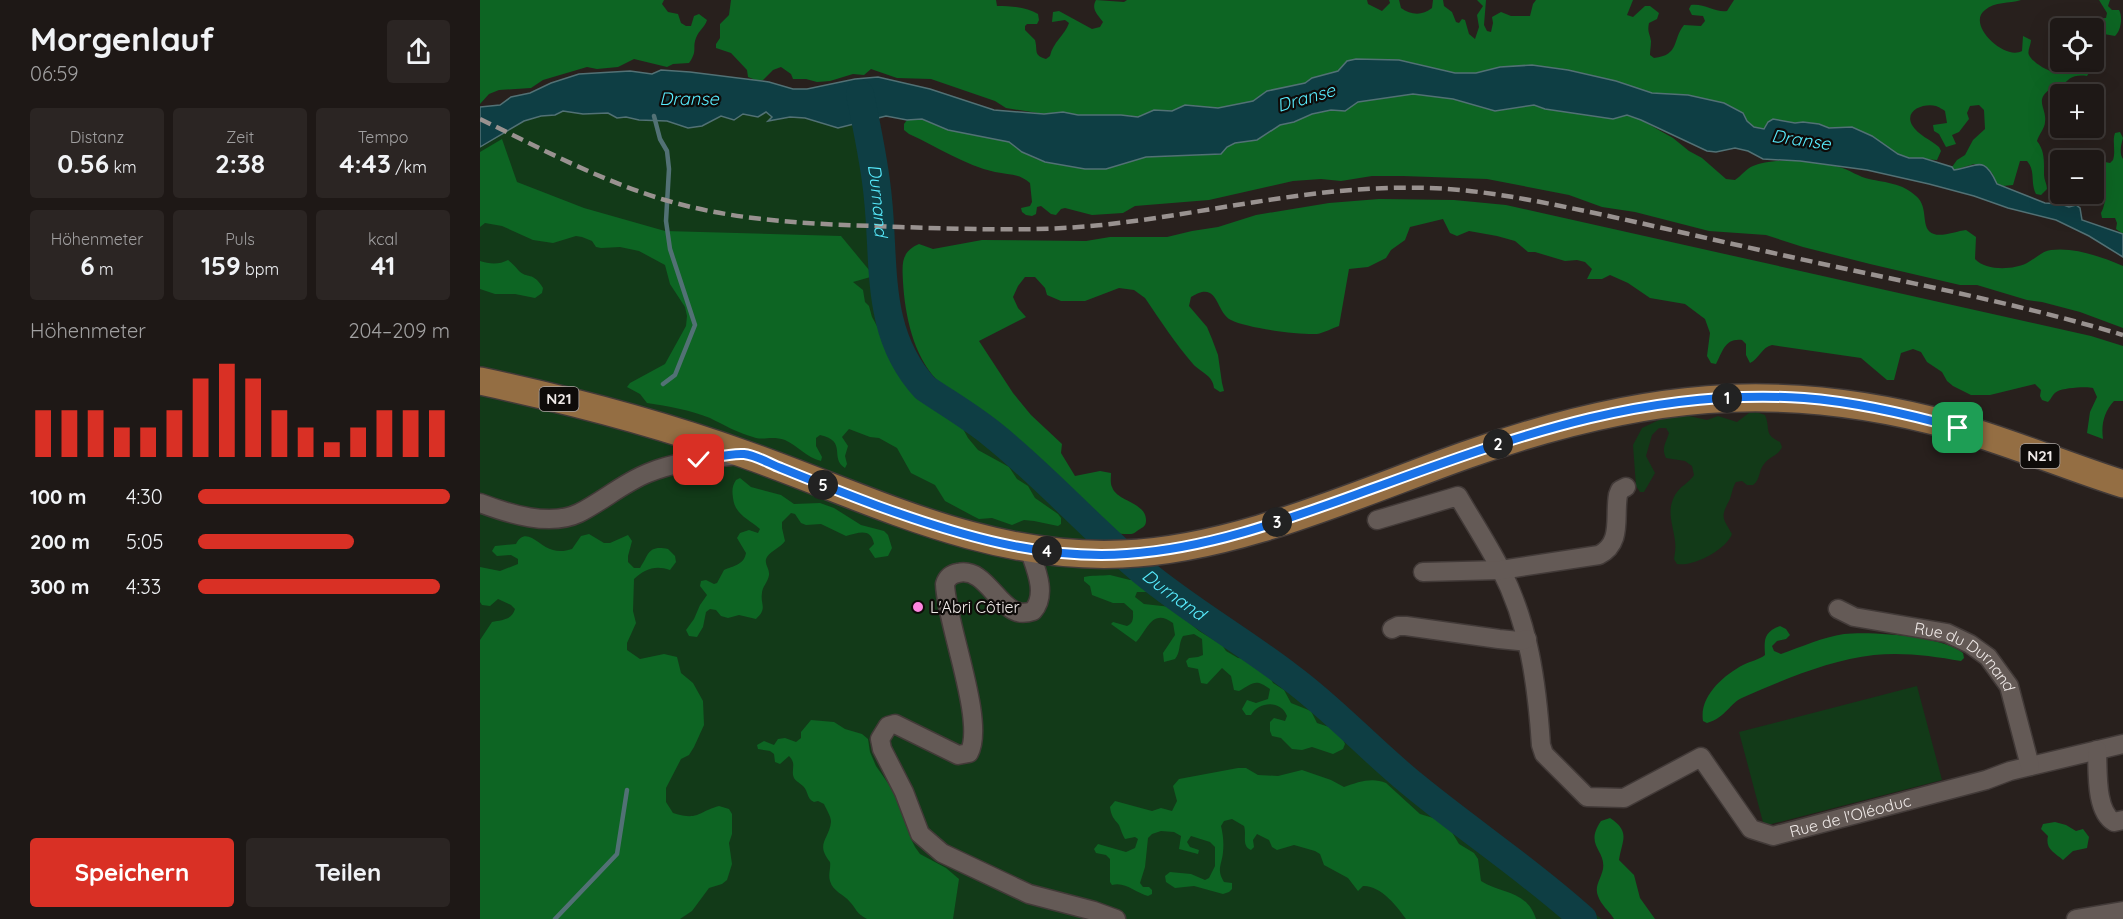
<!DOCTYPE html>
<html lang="de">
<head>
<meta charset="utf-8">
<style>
	body { margin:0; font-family:Quicksand,sans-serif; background:#2b2523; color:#f1f3f6; height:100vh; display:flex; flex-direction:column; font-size:22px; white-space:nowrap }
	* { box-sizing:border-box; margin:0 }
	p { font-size:20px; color:#a1a0a1 }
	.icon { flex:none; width:33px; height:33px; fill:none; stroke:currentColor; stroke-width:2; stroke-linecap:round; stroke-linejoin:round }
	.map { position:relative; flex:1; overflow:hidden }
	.panel { display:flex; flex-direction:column; background:#1e1816; width:480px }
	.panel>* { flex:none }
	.fabs { position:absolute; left:1570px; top:18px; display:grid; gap:12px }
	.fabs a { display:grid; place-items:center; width:54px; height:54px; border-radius:6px; background:#1e1816; box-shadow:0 6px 24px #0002,0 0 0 2px #3c3735; font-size:30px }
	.pin { position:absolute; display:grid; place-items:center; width:51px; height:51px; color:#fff; margin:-26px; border-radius:12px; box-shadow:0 3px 9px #0006 }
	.km { position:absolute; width:30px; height:30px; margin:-15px; border-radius:50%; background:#222; color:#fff; font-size:16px; line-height:30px; text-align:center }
	.round { display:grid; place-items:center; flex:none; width:63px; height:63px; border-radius:6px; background:#2b2523 }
	.headline { display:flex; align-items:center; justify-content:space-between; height:102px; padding:0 30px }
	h1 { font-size:33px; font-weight:700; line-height:45px }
	.figures { display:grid; grid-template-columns:repeat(3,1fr); gap:9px; height:102px; padding:6px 30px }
	.figures div { display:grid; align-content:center; border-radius:6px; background:#2b2523; text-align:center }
	.figures b { font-size:26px; font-weight:700 }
	.figures small { font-size:16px; font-weight:400 }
	.figures p { font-size:16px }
	.chart { height:168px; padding:12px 30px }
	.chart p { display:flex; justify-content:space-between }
	.chart svg { width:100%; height:108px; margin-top:6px; stroke:#d93025; stroke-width:6 }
	.action { display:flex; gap:12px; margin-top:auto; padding:12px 30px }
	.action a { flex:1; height:69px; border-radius:6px; background:#d93025; color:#fff; font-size:24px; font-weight:700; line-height:69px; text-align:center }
	.action a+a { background:#2b2523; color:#f1f3f6 }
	ul { padding:0 30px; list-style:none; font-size:20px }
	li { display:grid; grid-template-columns:96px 72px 1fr; align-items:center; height:45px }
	li i { height:15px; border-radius:8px; background:#d93025 }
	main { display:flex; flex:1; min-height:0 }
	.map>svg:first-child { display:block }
	.green { fill:#123a18 }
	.forest { fill:#0d6523 }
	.water { fill:#0e3e44; stroke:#527175; stroke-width:1.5 }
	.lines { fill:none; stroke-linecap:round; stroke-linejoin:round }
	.stream { stroke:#527175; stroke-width:4.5 }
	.river { stroke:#0e3e44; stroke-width:28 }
	.minor-casing { stroke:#423a38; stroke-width:21 }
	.primary-casing { stroke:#423a38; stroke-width:30 }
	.minor { stroke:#645a56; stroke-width:18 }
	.primary { stroke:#946e43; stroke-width:27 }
	.rail { stroke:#999290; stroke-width:4.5; stroke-dasharray:12 6; stroke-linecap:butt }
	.route-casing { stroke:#fff; stroke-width:12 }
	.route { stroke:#1a73e8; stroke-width:8 }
	.poi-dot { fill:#fe86e0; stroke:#0e0b09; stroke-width:2 }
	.labels { text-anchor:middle; stroke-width:4.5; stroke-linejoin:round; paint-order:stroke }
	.shield { fill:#0e0b09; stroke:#aca6a4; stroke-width:1.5 }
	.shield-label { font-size:15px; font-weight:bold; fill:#efe9e7 }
	.poi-label { font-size:16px; fill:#efe9e7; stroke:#0e0b09; text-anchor:start }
	.street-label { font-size:16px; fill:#efe9e7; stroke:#0e0b09 }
	.water-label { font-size:18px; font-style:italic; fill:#58ecfe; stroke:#0e0b09 }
</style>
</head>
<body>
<main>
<section class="panel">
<div class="headline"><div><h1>Morgenlauf</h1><p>06:59</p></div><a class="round"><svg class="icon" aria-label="share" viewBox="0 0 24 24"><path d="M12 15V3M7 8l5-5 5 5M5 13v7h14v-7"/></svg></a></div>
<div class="figures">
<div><p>Distanz</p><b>0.56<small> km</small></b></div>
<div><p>Zeit</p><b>2:38</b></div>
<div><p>Tempo</p><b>4:43<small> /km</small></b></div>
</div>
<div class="figures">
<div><p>Höhenmeter</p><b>6<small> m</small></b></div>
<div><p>Puls</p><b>159<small> bpm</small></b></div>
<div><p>kcal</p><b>41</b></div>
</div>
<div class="chart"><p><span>Höhenmeter</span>204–209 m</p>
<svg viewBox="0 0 160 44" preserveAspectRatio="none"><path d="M5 44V25M15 44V25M25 44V25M35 44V32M45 44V32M55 44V25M65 44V12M75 44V6M85 44V12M95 44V25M105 44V32M115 44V38M125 44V32M135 44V25M145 44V25M155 44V25"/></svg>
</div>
<ul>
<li><b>100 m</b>4:30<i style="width:100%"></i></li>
<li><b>200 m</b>5:05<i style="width:62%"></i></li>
<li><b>300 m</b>4:33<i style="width:96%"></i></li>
</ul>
<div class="action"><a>Speichern</a><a>Teilen</a></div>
</section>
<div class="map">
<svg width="1643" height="919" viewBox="0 0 1643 919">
	<rect width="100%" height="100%" fill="#28201d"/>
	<path class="green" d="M92,98l275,3 30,37 7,88 1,87 36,75 128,88 47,63 121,95 53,26 112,85 25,38 195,136h-1122v-773l43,-29z
		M1276,412l9,3c6,14 -2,19 15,27l2,5c-4,9 -12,9 -18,17 -6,7 -3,15 -11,21h-6l-5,-4 -6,1c-4,6 -4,13 -7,19 -9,17 -6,17 3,33 -6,16 -39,33 -55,30l-3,-5c1,-6 2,-12 1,-18 -2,-17 -9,-30 0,-46 5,-9 14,-12 19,-20l-2,-9 -7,-5 -19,-3c-5,-10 0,-15 3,-25l-3,-5h-7l-7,7 -6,21 9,17 -11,19h-4l-4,-6 -3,-41 9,-17 19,-9 16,-3h12l18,4 11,-4 19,6 12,-9z
		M1437,686l25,94 -178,46 -25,-94z"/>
	<path class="forest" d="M0,0h184l-2,4 6,8 10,2 3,9 5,3h5l3,-10 5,-2 8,6c-2,7 -8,10 -11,18 -4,10 2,12 -7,25l-16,1 -6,3 -33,-8 -16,8 -21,2 -10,-2 -44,13 -12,8 -32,2 -10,4 -9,10z
		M251,0h265l1,6c14,0 30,1 41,8l1,6 -2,4h-10l-2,2v4l10,10c3,11 -2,15 11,19l4,-3c3,-14 15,-21 19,-33l-4,-3 -13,2 1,-10 6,-1 33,18 8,-2 3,-5c-6,-8 -12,-13 -7,-22l28,2 3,-2h240l1,4 14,7 8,-8 -1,-3h10l2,8c10,7 21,8 31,0l1,-8h10l1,6 8,6 4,10 3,1 3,-4 3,1 4,14 6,5 4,-12 -2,-12 6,-9 -6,-6h9l-2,25 3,6 4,1 2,-9 -1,-6 9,-5 10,4h19l3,-12 3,-4h97l-6,15 6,2 12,-11h5l9,7 -2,6 -8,4c-2,9 1,11 2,18 0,5 -1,9 -1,14l4,3c26,-3 18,-18 30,-33l17,1 4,-5 -2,-5 -11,-1 -3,-6 2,-4c13,-2 25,8 36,6l7,-11h287c-12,4 -26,1 -36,10 -19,14 19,51 37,41l1,-15 8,4c0,5 -4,11 -2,15 3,7 17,15 24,17 15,-7 17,-14 35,-5l2,4 -3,5c-13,-2 -19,2 -26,12l-11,1c-16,12 -3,19 -5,33 0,6 -6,12 -8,19 8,10 7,21 7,34 0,5 3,9 3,14l-6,6 -5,-1c-6,-11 0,-23 -9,-33h-7l-7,24 -10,1 -6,-2 -5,-11 -18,-9 -20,6 -2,-3 5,-7 8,-5 8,-15 12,-11 -1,-19 -5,-5 -9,1 -3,7 2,6 -10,13 -7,3 4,9 -10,3 -7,-13 -5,-3 -1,-6 14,-2 -2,-12c-1,-1 -8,-5 -9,-5 -12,-3 -32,4 -24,19 6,10 19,15 27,22l2,4 -4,9 -28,-2 -11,-4 -26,-18 -20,-9 -23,1 -10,-4 -16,-2 -8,1 -21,-4 -6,3 -4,7 -10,-2 -7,-6 -5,-8 -18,-10 -36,-8 -36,-2 -36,-12 -48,-11 -36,-5 -32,2 -24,6h-21l-64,-13 -18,1 -17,-2 -9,2 -9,10 -26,7 -7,5 -38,8 -14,10 -35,7 -33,-3 -13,6 -18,-1 -16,7 -17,-2h-43l-15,-3 -19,2 -38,-6 -11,-7 -64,-22 -34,-1 -26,-9 -7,6 -11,-1 -23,7 -13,1 -11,-3h-13l-2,-5 -10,-7 -8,3 -10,10 -5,1 -10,-4 -1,-7 -16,-17 -15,-5v-4l4,-6v-14l9,-9z
		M1619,0h11l-2,6 4,4h7c4,7 2,21 -4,26l-11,-2c-3,7 -1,12 -4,19h-5l-1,-25h-4l-3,-6 4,-4h15l1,-5z
		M933,94l40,5 42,12 39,-6 11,4 68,10 14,-4 14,5 32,18 16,13 13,7 24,21 9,1c6,-4 12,-12 18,-14 20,-9 66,-6 86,1 11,3 20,10 30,12 18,4 33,4 47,17 14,12 3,33 18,38 8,3 23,-3 32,-4l10,7 -1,22c11,12 38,11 52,4 8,-4 15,-12 24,-13 24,-3 51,7 72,16v62l-43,-16 -38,-10 -15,-2 -50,-15h-17l-90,-21 -67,-17 -37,-12 -57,-4 -74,-19 -33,-5 -33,-12 -82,-16 -84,-3h-31l-31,5 -20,-2 -28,2 -84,19 -74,6 -12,7 -31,2 -27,-7 -4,1 -5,6 -5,-1 -10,-8 -4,1 -1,7 -4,2 -6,-1 -4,-3 -1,-4 9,-2 2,-4 -2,-19c-11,-10 -21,-8 -35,-11 -31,-7 -57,-25 -86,-38l-5,-4v-6l3,-4 15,-1 26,11 61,12 13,10 14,7 35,8 35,2 40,-12 74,-3 7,-7 8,-4 22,-3 23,-15 14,-3 18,-8 19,-4 14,1 13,-9z
		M1640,132l3,6c-2,7 -4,15 0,21v75l-7,-5 1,-6 -2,-5h-13l-1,-5c5,-9 7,-27 0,-35l-7,1v-17l6,-1 10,2 3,-3c3,-9 -1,-19 2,-27z
		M22,139l15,43 67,26 81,23 176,5 33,40 -21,6 10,8 2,12 4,4 3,11 21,38 3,15 8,5 7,11 24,20 13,13 14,8 6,11 10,12 31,17 8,12 11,7 7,12 23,16 3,4v6l-3,2 -24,-5 -10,-1 -12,5 -20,-7 -13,1 -6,-3 -28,-15 -10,-16 -24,-12 -14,-25 -18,-10 -9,-1 -21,-8 -7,8 6,9 -3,10 2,8 -2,4c-16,-10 3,-27 -25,-33l-4,3v8l6,11 -1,4c-15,-4 -23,-15 -36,-21 -14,-5 -22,1 -32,-3 -15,-4 -29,-12 -43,-19 -20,-8 -42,-12 -63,-15l-7,-9 -13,-7 3,-4 35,-19 21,-38 1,-10 -2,-9 -15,-23 -5,-19 -26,-14 -19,-4 -19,1 -5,-1 -4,-6 -10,-4 -6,-1 -23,7 -20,-3 -31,-14 -17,-3 -5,4v-75z
		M899,199l75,1 52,5 585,131 32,10v55h-9c-10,11 -13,23 -11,38l-16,-6 3,-21 7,-15 -4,-9c-6,-2 -30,0 -35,3 -5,2 -6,7 -10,11l-6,-2 -2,-4 1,-6 -6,-6 -45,11h-19l-18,-9 -6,-5 -5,-9 -15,-10 -6,-10 -8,-3 -12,4 -7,27h-7l-26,-22 -89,-13c-10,2 -13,14 -22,18l-4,-8v-11l-4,-4c-17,-2 -19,11 -26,24l-5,-1 -4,-7 3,-23 -5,-14 -20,-15 -35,-6 -22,-15 -18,-8 -8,4h-15l5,-10 -7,-7 -8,-2 -12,1 -30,-9h-7l-13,-11 -18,-5 -28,-5 -12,5 -7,-3 -7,-14 -33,8 -5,13 -14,10 -5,8 -18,9 -19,2 -10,57c-7,2 -15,7 -22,8 -18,1 -71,-6 -86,-14 -16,-8 -12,-41 -40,-23l-2,9 18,21 5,12 6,16 4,28 2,8 -4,1 -6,-4c-1,-13 -14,-16 -21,-24 -18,-21 -33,-44 -48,-66l-11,-8 -15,-2 -34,13h-24l-14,-6 -2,-7 -10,-11h-10l-7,9 -5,11 5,11 8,9 -47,24 34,52 18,22 31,29 -1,9 14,23 25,-5 11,2c0,4 -1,10 1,14 5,15 35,15 34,34 0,6 -5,7 -9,10 -4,4 -7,3 -13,3 -30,-1 -45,-33 -62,-52 -12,-15 -26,-27 -42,-36 -17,-16 -36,-29 -55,-43 -9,-7 -20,-13 -28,-23 -24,-25 -32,-65 -34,-98 -1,-19 -2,-30 16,-38l14,5 49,-9 104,1 24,-4h57l25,-6 26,-4 38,-12 73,-12z
		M28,260c5,4 7,6 11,11 8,8 14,0 24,17l-1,5 -7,5 -20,-4h-20l-15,-5v-28c9,3 19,4 28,-1z
		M260,478l11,9 30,8 13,9 26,-1 14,5 27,17 23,6 4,4 4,13 -4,8 -13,2 -6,-9 5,-5c-3,-17 -16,-11 -28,-8l-25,-12 -15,1 -5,-2 -6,-9 -4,-1 -9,9v6l3,13c-5,7 -13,9 -18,16 -4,6 3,12 2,18 -1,7 -7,12 -7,18 -2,12 6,15 -6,26l-17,-4 -11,3 -7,-2 -5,-6 -6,-1 -4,3 -3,15 -6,10 -8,-1 -3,-6 8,-11 6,-14 7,-10 -7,-9 1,-5 5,-1 8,4 3,-1 7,-13c9,-4 20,-5 22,-17l-9,-15 3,-5 9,-3 9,3 2,-4c-11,-10 -25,-14 -27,-31 -1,-7 -1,-12 3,-18z
		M109,534l15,9h6l18,-8 4,6 -4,15v6l6,6h6c9,-13 7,-23 28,-19l7,7 1,6 -6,8c-15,-5 -25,-1 -36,9l-1,32 3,12 -9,20v7l13,9 24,-5 13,3 4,16 12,10 10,18 1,24 -10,22 -5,8 -8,4 -15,29v14l7,11c26,8 24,-1 46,-7l10,3 3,5v20l-3,9 3,21 -5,16 -5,4 -13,4 -17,23 -12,8h-200v-279l12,-18c10,-2 20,-2 23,-13l-4,-4 -13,-6 -8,7 -8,-1 -2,-3v-35l20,4 18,-7v-5l-7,-4 -14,1 -5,-5 3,-5 21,-2c10,-19 23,3 37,6 6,2 13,1 19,-1l9,-13z
		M630,575l20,5 19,-3 6,5 -4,10h-14l-2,5 9,7 27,3 28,24 23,14 4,6 12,7 9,1 12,10 9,4 5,10 11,7 7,13 20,8 6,12 18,6 5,4 5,11 -2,5 -10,5 -21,-7 -10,3 -10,-1 -11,-11 -9,-2 -2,-5v-9l4,-4 11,3 2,-5c-6,-16 -28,-15 -36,-1h-5l-4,-6 5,-9 9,3 12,-4 2,-10c-15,-11 -17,-6 -31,2l-5,-1 -3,-14 -9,-8 -15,16 -6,-1 -3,-14 -10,-2 -2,-6 3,-3 9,-1 5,-2 -1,-16 -8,-5 -11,2c-5,8 -2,16 -8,23l-11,3 -1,-9 12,-18 -2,-12c-21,-16 -26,8 -37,19l-25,-18 2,-2 14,4c7,-3 6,-8 6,-15l-9,-8h-11l-21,-8 -2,-9 -6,-5v-4c7,-2 17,-1 26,-2z
		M1300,626l6,3 4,6 -4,4 -9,2 -5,5 2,5 7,3c20,-7 42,-17 63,-20 27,-3 99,2 119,19l1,5 -3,3c-28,-5 -58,-9 -87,-6 -44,5 -89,24 -130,42 -15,6 -17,20 -37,26l-4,-2c-4,-25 21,-46 40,-56 7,-4 16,-5 22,-10 -1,-16 -1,-23 15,-29z
		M331,720l23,2 11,7 17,5 6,5 2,13 6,14 23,33 12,40 4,8 5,7 26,14 13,11 -6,40h-86c-12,-7 -9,-8 -17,-17 -6,-8 -17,-10 -20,-21 -2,-6 1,-13 0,-19 -15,-19 -1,-22 1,-40 0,-6 -5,-13 -7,-18l-6,-3 -4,1c-8,-4 -5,-10 -11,-16 -4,-4 -9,-5 -10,-11 -1,-8 3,-12 -4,-19l-9,8 -5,-2 -1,-8 -4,-3 -12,-2 -1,-4 7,-4 10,4 4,-6 7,-1 11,4 5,-4v-6z
		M758,768h8l12,7 20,1 24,-6 29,10 13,7c14,-5 28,-10 42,-4l34,31 23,7 7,8 9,15 15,9 4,6 3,22c20,13 46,9 55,38h-130c-9,-13 -26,-34 -43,-33l-5,5 -10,-13 -24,-13 -4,-11 -5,-3 -21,-6 -17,5 -5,-3 -3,-7 -12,-6 -4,6 1,7 -3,3c-10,-4 -4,-15 -7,-24l-12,-7 -8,2 -3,5c2,8 3,17 2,26 -1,12 -7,18 1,30l8,1v6l-3,3 -6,2 -29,-8 -19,2 -9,-6 -1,-6 5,-4 21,2 14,6 4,-2 6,-12v-19l-5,-5 -19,-6 -4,6 3,5 9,3 -1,4 -19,-5 2,-13 -7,-4 -13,-1 -9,3 -4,4 -3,29 -5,16 3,4h6l3,3v4l-4,2c-12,-3 -23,-15 -36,-11l-2,-3v-23l-4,-4 -10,-2 -2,-4 4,-5 28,8 9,-4 3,-9 -3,-2 -10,2c-3,-5 -4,-9 -6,-14 -5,-6 -8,-9 -9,-18l5,-6 37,10 9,-3 11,3 5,-10 -4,-15 6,-7z
		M1130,818c21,14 12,22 9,42l15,15 6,23 15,21h-41c-5,-8 -13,-14 -16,-23 -4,-10 3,-17 5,-27 3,-20 -19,-23 -2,-48z
		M1575,822l11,3 10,6 7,-2 6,8 -2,11 -14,3 -10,9c-9,-8 -18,-11 -15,-24l-7,-7 2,-5z"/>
	<path class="water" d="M876,59l43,1 56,13h21l24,-6 32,-2 36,5 48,11 36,12 36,2 36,8 19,10 4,8 7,6 10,2 4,-7 5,-3 22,4 8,-1 16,2 10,4 23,-1 20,9 26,18 11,4h14l29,9 2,3c25,-4 30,-15 43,14l48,19 16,1 8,3 7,-2 4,3 2,12 41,14v23l-34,-21 -33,-16 -48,-12 -34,-12 -45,-12 -62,-14 -67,-9 -37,-2 -15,-8 -13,-3 -19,4 -9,-1 -66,-31 -14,-5 -14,4 -68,-10 -11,-4 -39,6 -42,-12 -40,-5 -55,8 -13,9 -14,-1 -19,4 -18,8 -14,3 -23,15 -22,3 -8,4 -6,7 -75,3 -40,12h-21l-40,-7 -23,-10 -13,-10 -61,-12 -26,-11 -15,1 -21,-4 -48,12 -33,-10 -15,-1 -22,4 4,-4 -6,-5 -8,5 -15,-3 -9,6 -13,-4 -19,10 -14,2 -21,-7 -28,-1 -13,-3 -9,1 -9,-5 -25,1 -20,-3 -8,4 -14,1 -17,5 -44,26v-40l20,-2 11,-8 19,-4 21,-10 28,-9 51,-3 22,3 9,-4 29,2 79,10 24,7h14l48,-10 23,-2 52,12 64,21 50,4 19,-2 15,3h43l17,2 16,-7 18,1 13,-6 33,3 35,-7 14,-10 38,-8 7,-5 26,-7 9,-10z"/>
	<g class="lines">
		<path class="stream" d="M174,116l6,23 7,12 2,18 -3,52 4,28 25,76 -20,50 -12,9
			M75,919l62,-65 10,-64"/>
		<path class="river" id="s1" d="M380,94c7,35 15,70 18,105 7,66 -3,135 47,189 22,15 46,29 67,46 53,42 98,94 150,137 47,39 100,69 148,106 45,33 82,75 126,110 55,45 114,84 167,132"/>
		<g class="minor-casing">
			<g id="minor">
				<path d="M0,503c29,11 70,24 99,10 24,-12 44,-30 69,-40 29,-12 60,-14 90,-18"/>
				<path id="s2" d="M897,520l81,-24c14,24 29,47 42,72 29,55 37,116 41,177l3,9 43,43 37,1 77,-41 50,72 22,7 213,-56 24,-9 113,-27"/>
				<path d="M549,549c6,18 19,45 4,62 -6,2 -12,3 -18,0 -19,-8 -32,-44 -57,-38 -7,1 -11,5 -13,11 1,39 41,138 24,169l-11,2 -63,-31 -7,2 -8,13 2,10 22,43 16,42 22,19 87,41 65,17 22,8"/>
				<path d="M943,572l78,-2 98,-15c24,-12 15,-38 19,-60l2,-5 6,-3"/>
				<path id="s3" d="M1358,609l16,8 93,16 23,11 18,13 21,29 21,80"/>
				<path d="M912,629l6,-3h8l93,13 20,2 8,-2"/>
				<path d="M1617,750c1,20 -2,61 17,72l9,-2"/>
				<path d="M1596,919l47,-8"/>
			</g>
		</g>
		<g class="primary-casing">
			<path id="primary" d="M0,381c89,19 178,42 264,73 125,44 241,106 378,100 113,-4 237,-61 344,-99 170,-60 311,-78 487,-29 57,16 113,40 170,58"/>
		</g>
		<use href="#minor" class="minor"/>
		<use href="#primary" class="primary"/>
		<path class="rail" d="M0,119c60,29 121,62 185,81 77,23 155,24 235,27 67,2 135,5 202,-2 110,-12 216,-41 327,-37 60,2 117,15 175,27 55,12 110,25 165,37 118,27 238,48 354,83"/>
	</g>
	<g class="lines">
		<g class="route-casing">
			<path id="route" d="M219,460c14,-2 31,-7 45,-6 12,1 26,10 37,14 32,13 65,26 97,38 80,29 163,54 249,48 90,-6 174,-40 258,-70 139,-51 268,-96 419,-86 52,4 104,16 154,30"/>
		</g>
		<use href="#route" class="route"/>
	</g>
	<circle class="poi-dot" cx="438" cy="607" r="6"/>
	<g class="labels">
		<g class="shield">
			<rect x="59.5" y="387" width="39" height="24" rx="4.5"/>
			<rect x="1540.5" y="444" width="39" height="24" rx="4.5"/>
		</g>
		<g class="shield-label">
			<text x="79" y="404">N21</text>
			<text x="1560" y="461">N21</text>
		</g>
		<g class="poi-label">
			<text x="450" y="613">L'Abri Côtier</text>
		</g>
		<g class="street-label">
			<text dy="6" stroke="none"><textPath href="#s3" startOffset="140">Rue du Durnand</textPath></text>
			<text dy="6" stroke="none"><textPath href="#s2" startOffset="736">Rue de l'Oléoduc</textPath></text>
		</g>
		<g class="water-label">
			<text transform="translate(826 98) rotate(-16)" y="6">Dranse</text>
			<text x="209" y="105">Dranse</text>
			<text transform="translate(1321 140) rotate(8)" y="6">Dranse</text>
			<text dy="6" stroke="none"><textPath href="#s1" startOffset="108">Durnand</textPath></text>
			<text dy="6" stroke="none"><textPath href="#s1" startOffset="630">Durnand</textPath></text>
		</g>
	</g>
</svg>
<div class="fabs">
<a><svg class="icon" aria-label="locate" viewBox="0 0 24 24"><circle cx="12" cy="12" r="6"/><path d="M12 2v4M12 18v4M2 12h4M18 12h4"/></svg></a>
<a>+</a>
<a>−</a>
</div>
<div class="pin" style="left:1478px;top:428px;background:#1e9e55"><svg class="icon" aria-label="arrive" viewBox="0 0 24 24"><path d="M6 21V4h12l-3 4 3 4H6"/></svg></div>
<div class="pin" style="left:219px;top:460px;background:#d93025"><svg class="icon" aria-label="check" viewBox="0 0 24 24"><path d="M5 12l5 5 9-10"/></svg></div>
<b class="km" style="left:1247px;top:398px">1</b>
<b class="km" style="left:1018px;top:444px">2</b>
<b class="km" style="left:797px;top:522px">3</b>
<b class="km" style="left:567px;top:551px">4</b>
<b class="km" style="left:343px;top:485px">5</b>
</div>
</main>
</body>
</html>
